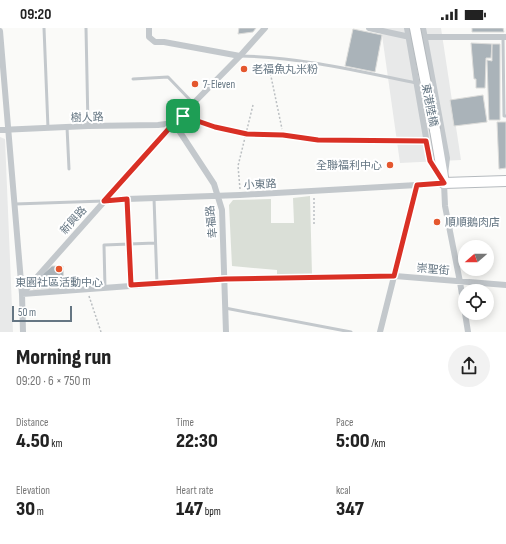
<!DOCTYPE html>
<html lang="en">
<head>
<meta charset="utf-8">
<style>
	body { margin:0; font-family:"Sofia Sans Condensed","Noto Sans TC",sans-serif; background:#f2f2f2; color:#222; height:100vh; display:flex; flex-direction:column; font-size:15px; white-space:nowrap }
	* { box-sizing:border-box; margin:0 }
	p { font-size:13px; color:#767676 }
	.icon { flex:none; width:22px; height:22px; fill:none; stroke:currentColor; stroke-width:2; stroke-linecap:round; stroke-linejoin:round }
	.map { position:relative; height:304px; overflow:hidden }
	.sheet { display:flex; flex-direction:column; background:#fff; flex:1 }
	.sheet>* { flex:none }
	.needle { width:26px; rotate:250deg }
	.buttons { position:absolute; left:458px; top:212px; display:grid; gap:8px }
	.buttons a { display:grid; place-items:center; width:36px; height:36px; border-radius:50%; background:#fff; box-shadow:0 2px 10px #0003; font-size:20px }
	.scale { position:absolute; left:12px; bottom:10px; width:60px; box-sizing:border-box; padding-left:4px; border:2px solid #657683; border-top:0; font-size:11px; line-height:14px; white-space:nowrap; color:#657683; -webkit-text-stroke:3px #fff; paint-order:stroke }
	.pin { position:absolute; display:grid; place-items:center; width:34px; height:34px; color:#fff; margin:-17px; border-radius:8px; box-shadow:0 2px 6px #0006 }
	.round { display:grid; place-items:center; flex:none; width:42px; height:42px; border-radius:21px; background:#f2f2f2 }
	.summary { display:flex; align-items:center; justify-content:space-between; height:68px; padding:0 16px }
	h1 { font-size:22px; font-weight:800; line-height:30px }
	.metrics { display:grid; grid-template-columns:repeat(3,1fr); gap:6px; height:68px; padding:4px 16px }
	.metrics div { display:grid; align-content:center }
	.metrics b { font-size:20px; font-weight:800 }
	.metrics small { font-size:11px; font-weight:400 }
	.metrics p { font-size:11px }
	.status { display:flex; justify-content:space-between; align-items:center; height:28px; padding:0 20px; background:#fff; direction:ltr }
	.status svg { height:11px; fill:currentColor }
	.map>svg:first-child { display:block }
	.built { fill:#e8e9e9 }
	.green { fill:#dadfd7 }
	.building { fill:#aab3b9; stroke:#dcdcda }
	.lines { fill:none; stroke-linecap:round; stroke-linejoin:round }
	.primary-casing { stroke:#b5babe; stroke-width:12 }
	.path { stroke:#bbbfc2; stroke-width:1.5; stroke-dasharray:2 2; stroke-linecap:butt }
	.lane { stroke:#c3c8cc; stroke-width:3 }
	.street { stroke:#c3c8cc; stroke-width:6 }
	.primary { stroke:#fff; stroke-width:10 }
	.primary-bridge-casing { stroke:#b5babe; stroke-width:12; stroke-linecap:butt }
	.primary-bridge { stroke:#fff; stroke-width:10 }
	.route-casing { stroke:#fff; stroke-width:8 }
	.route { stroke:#d93025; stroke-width:5 }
	.poi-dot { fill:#e4572e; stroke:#fff; stroke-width:1.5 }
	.labels { text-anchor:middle; stroke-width:4; stroke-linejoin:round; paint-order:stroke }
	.poi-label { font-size:11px; fill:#657683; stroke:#fff; text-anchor:start }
	.street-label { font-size:11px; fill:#657683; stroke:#fff }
</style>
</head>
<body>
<div class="status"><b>09:20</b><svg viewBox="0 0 49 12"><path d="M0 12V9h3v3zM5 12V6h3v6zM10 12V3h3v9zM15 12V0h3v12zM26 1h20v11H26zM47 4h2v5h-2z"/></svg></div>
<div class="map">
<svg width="506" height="304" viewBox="0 0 506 304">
	<rect width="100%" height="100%" fill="#fafaf8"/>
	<path class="built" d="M381,0h60l20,132 -61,3z
		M0,109l5,2 8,193h-13z"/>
	<path class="green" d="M310,168l2,79h-35v-5l-45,-4 -3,-61 4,-5 38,-1v24h23l-1,-25z"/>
	<path class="building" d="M239,0h17l-3,4 -15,2z
		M472,0h31l1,4h-32z
		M353,1l29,6 -7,37 -30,-6z
		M471,15l21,1 -1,14h-5l-1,30h-9v-9h-2z
		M492,16h8v76h-11l-2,-60 5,1z
		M483,67l4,27 -33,4 -4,-26z
		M497,94h9v46l-7,1z
		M52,238h11l1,22 -31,1 -3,-4z"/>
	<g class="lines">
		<g class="primary-casing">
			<path id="primary" d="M435,102l9,53 62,-2"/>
		</g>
		<path class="path" d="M268,34l14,67
			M188,90l27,9 32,7 31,1
			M240,161l-2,-23 15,-61
			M314,170v27
			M89,268l12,36"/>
		<path class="lane" d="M44,0l4,100
			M86,0l2,98
			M503,9l1,79h2
			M240,28c60,1 118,15 176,27
			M133,51l35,-2 25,26
			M67,99l2,42
			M283,107l36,6h107
			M154,170l3,86
			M127,171l4,86
			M15,176l89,-3
			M105,260l-1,-43 51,-2
			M225,280l126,24"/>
		<path class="street" d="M149,0v9l6,5h9l76,14
			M369,0l41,9
			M407,0l23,133 11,17
			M423,0l24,130 -3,25 1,23 15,76 8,50
			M0,3l22,263 203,-15 170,-3 111,9
			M422,9h84
			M0,102l88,-4 70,-1 16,-2 40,61 8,26 4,122
			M104,173l23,-2 113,-4 177,-10
			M23,304l-1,-38 152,-171 66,-67 25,-28
			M380,304l37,-147 27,-2"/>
		<use href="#primary" class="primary"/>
		<g class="primary-bridge-casing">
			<path id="primary-bridge" d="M415,0l20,102"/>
		</g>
		<use href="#primary-bridge" class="primary-bridge"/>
	</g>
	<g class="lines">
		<g class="route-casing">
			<path id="route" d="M183,88l32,11 32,7 36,1 35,5 108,1 4,20 14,22 -27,2 -23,91 -169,3 -94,6 -4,-86 -23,2 70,-78z"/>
		</g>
		<use href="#route" class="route"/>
	</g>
	<g class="poi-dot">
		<circle cx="244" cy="41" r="4"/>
		<circle cx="195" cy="56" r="4"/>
		<circle cx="390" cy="137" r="4"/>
		<circle cx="437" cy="194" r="4"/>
		<circle cx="59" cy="241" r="4"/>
	</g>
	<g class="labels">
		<g class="poi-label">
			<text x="252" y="45">老福魚丸米粉</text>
			<text x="203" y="60">7-Eleven</text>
			<text x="382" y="141" text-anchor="end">全聯福利中心</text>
			<text x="445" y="198">順順鵝肉店</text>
			<text x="59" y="258" text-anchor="middle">東園社區活動中心</text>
		</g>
		<g class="street-label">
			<text transform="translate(430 77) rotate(79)" y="4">東港陸橋</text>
			<text transform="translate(87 89) rotate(-2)" y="4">樹人路</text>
			<text transform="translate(260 156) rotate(-3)" y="4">小東路</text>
			<text transform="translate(73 192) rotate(-48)" y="4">新興路</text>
			<text transform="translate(211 194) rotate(-96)" y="4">幸福路</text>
			<text transform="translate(433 241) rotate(5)" y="4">崇聖街</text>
		</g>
	</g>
</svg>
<div class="buttons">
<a><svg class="needle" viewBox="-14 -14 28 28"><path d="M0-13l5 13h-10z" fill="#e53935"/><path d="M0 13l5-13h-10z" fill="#767676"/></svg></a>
<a><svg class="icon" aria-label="locate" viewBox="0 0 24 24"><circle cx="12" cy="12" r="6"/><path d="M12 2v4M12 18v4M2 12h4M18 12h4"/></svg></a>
</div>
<div class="scale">50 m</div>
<div class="pin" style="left:183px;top:88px;background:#1e9e55"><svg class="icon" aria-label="arrive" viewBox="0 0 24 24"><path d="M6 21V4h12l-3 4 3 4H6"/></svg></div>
</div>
<section class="sheet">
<div class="summary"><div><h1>Morning run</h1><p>09:20 · 6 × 750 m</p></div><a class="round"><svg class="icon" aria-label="share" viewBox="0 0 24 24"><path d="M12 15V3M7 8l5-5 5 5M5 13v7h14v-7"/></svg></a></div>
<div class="metrics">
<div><p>Distance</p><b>4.50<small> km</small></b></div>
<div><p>Time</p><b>22:30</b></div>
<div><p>Pace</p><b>5:00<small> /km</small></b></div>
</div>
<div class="metrics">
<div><p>Elevation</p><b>30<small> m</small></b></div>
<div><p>Heart rate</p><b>147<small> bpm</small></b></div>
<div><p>kcal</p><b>347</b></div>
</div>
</section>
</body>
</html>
